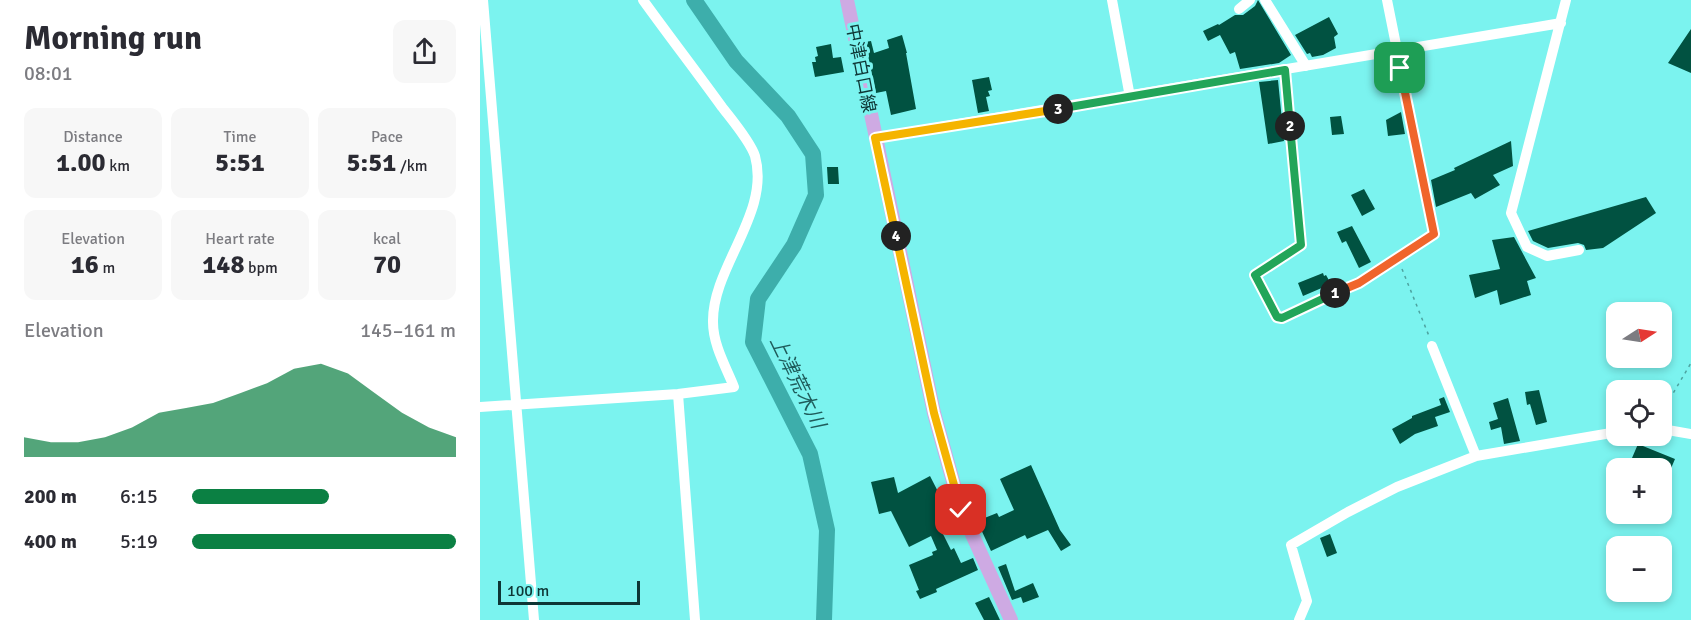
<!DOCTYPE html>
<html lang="en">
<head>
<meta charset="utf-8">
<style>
	body { margin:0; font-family:Signika,"Noto Sans JP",sans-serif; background:#f7f7f7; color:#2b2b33; height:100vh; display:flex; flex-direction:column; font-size:22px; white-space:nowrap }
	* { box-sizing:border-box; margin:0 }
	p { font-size:20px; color:#7c7c81 }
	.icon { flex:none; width:33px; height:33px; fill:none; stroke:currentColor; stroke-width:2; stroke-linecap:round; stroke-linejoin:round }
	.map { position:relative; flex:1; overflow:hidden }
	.side { display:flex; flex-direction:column; background:#fff; width:480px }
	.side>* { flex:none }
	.needle { width:39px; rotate:78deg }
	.buttons { position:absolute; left:1126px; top:302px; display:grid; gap:12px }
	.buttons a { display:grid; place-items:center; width:66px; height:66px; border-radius:12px; background:#fff; box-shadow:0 3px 9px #0003; font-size:30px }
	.scale { position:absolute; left:18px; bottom:15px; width:142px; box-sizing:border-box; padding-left:6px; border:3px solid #0e3635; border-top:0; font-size:16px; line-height:21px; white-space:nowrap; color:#0e3635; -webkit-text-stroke:4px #7bf3ef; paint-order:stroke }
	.pin { position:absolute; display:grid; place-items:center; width:51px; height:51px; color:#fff; margin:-26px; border-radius:12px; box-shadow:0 3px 9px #0006 }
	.km { position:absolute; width:30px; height:30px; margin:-15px; border-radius:50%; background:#222; color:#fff; font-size:16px; line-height:30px; text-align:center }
	.round { display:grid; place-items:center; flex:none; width:63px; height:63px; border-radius:12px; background:#f7f7f7 }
	.summary { display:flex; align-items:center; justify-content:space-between; height:102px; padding:0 24px }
	h1 { font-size:33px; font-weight:700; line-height:45px }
	.metrics { display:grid; grid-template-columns:repeat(3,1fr); gap:9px; height:102px; padding:6px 24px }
	.metrics div { display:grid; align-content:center; border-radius:12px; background:#f7f7f7; text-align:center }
	.metrics b { font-size:26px; font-weight:700 }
	.metrics small { font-size:16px; font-weight:400 }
	.metrics p { font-size:16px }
	.chart { height:168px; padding:12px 24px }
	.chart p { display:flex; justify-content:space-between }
	.chart svg { width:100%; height:108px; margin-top:6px; fill:#0b8043; opacity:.7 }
	ul { padding:0 24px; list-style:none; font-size:20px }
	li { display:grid; grid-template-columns:96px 72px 1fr; align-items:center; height:45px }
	li i { height:15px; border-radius:8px; background:#0b8043 }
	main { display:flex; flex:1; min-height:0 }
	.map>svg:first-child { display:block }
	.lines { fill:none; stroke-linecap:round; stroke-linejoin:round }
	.river { stroke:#3daeab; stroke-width:16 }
	.building { fill:#015241 }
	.path { stroke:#4da3a0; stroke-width:1.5; stroke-dasharray:3 4.5; stroke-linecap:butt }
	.minor { stroke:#fff; stroke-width:10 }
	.major { stroke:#ceaae3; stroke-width:14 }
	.split-1-casing { stroke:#fff; stroke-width:12 }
	.split-2-casing { stroke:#fff; stroke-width:12 }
	.split-3-casing { stroke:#fff; stroke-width:12 }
	.split-4-casing { stroke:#fff; stroke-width:12 }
	.split-5-casing { stroke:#fff; stroke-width:12 }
	.split-1 { stroke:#f0652b; stroke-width:8 }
	.split-2 { stroke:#22a559; stroke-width:8 }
	.split-3 { stroke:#22a559; stroke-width:8 }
	.split-4 { stroke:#f5b400; stroke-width:8 }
	.split-5 { stroke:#f5b400; stroke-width:8 }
	.labels { text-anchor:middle; stroke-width:6; stroke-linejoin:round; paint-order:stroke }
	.street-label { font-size:18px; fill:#0e3635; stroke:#7bf3ef }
	.water-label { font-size:20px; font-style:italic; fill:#1f5c5b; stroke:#7bf3ef }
</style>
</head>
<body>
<main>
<section class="side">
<div class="summary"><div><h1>Morning run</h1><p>08:01</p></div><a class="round"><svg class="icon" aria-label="share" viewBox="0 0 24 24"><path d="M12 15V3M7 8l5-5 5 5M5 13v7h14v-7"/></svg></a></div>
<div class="metrics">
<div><p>Distance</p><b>1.00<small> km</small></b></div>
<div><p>Time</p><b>5:51</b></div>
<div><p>Pace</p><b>5:51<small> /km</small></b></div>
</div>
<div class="metrics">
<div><p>Elevation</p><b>16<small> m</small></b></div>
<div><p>Heart rate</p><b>148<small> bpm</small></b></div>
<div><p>kcal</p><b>70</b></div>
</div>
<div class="chart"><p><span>Elevation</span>145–161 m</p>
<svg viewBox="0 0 160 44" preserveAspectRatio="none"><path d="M0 44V36L10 38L20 38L30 36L40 32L50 26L60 24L70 22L80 18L90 14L100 8L110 6L120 10L130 18L140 26L150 32L160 36V44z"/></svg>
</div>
<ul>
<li><b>200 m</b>6:15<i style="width:52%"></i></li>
<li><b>400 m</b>5:19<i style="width:100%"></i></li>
</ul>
</section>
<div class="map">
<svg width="1211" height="620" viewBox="0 0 1211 620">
	<rect width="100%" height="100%" fill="#7bf3ef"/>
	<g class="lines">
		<path class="river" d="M214,0l42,61 52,55 25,38 3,41 -22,50 -36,54 -5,43 57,112 17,76 -3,90"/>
	</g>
	<path class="building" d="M778,0l33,55 -12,8 -39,6 -5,-17 -5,2 -10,-19 -12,6 -5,-10 15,-7 1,1 16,-10h8l12,-9z
		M849,17l9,17 -4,3 2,11 -13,7 -11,2 -2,-4 -3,1 -12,-19z
		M1211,29v44l-23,-10z
		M422,35l5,18h-1l10,56 -25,6 -5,-24 -10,2 -11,-51 6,-1 3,12 15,-5 -2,-8z
		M351,44l2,14 8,-1 3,15 -29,5 -3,-15h4l-1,-5 3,-1 -2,-9z
		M509,77l3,13 -4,1 2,5 -4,1 3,14 -11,2 -6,-33z
		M798,80l6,61 -16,3 -9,-62z
		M921,112l4,22 -17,2 -2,-16z
		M861,116l3,18 -12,1 -2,-18z
		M1031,141l2,25 -20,9 7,10 -25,14 -4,-6 -35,14 -5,-27 24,-10 -1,-2z
		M347,167h11l1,17h-11z
		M884,189l11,20 -13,7 -11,-21z
		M1166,197l10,16 -53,35 -17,2 -2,-5 -6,-2 -30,5 -15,-7 -5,-10z
		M872,226l19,36 -12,6 -13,-27 -4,2 -5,-11z
		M1034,237l22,41 -9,3 4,14 -31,10 -3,-15 -22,8 -6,-23 31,-6 -8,-29z
		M843,273l1,3 2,-1 5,9 -28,12 -5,-13z
		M1059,390l8,32 -11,3 -6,-21 -3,1 -2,-13z
		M964,397l6,15 -15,5 3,9 -23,8 -15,10 -8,-15 20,-11v-2l29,-11 -2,-6z
		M1028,398l12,43 -16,3 -3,-17 -10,3 -2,-8 9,-3 -5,-16z
		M1158,444l37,15 -6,14 -7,-5 -19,-7 -1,2 -10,-5z
		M551,465l29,65 11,15 -10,6 -13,-21 -21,9 -2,-4 -34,16 -12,-26 5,-2 -2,-4 15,-6 2,4 15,-7 -14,-31z
		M450,476l20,39 3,-2 6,14 -16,7 8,16 3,-2 7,15 12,-5 5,12 -42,19 1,3 -17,7 -4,-8 3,-1 -10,-25 24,-10 -1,-3 5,-2 -6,-14 -22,11 -18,-36 -12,3 -8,-32 23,-5 4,16z
		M850,534l7,19 -10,4 -7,-19z
		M526,564l9,27 18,-8 6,14 -16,6 -2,-6 -9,3 -14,-33z
		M509,597l11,23h-16l-9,-17z"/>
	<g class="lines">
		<path class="path" d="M922,269l27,67
			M1182,412l29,-49"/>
		<path class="minor" d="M3,0l51,620
			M632,0l18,97
			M785,0l41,66
			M1086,0l-55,213 16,34 20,9 32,-6
			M759,9l11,-9
			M805,70l16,175 -46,30 22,42 5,1 77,-35 75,-49 -47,-234
			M395,138l686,-115
			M952,346l44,110
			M198,394l17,226
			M0,407l198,-13 56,-7c-8,-20 -21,-42 -21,-65 -1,-55 58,-109 42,-166 -5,-15 -23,-36 -33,-49 -26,-36 -53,-71 -79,-107
			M1182,429l29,5
			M819,620l8,-19 -16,-56 57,-33 49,-25 79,-31 141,-24"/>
		<path class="major" d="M367,0l87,413 27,97 50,110"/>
	</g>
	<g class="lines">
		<g class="split-1-casing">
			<path id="split-1" d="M855,293l24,-10 75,-49 -34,-166"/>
		</g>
		<g class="split-2-casing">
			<path id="split-2" d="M810,126l11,119 -46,30 22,42 5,1 53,-25"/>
		</g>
		<g class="split-3-casing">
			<path id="split-3" d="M578,109l227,-39 5,56"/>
		</g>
		<g class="split-4-casing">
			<path id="split-4" d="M416,236l-21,-98 183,-29"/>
		</g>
		<g class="split-5-casing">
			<path id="split-5" d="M416,236l38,177 27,97"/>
		</g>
		<use href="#split-1" class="split-1"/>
		<use href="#split-2" class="split-2"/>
		<use href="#split-3" class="split-3"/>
		<use href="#split-4" class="split-4"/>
		<use href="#split-5" class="split-5"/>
	</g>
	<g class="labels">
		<g class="street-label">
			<text transform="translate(381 68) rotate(79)" y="6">中津白口線</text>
		</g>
		<g class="water-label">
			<text transform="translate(318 382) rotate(64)" y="7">上津荒木川</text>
		</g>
	</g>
</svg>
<div class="buttons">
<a><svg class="needle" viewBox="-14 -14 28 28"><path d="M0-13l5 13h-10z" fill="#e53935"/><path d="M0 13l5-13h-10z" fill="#7c7c81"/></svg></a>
<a><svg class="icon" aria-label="locate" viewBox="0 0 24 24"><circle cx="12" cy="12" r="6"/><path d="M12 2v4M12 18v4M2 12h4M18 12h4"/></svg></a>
<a>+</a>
<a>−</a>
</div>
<div class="scale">100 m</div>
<div class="pin" style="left:920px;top:68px;background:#1e9e55"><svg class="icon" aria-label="arrive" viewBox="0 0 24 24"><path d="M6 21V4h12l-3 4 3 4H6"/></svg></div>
<div class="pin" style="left:481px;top:510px;background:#d93025"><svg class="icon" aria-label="check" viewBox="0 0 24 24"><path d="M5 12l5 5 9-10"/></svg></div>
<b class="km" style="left:855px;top:293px">1</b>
<b class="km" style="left:810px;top:126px">2</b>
<b class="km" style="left:578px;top:109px">3</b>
<b class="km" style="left:416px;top:236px">4</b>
</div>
</main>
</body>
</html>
